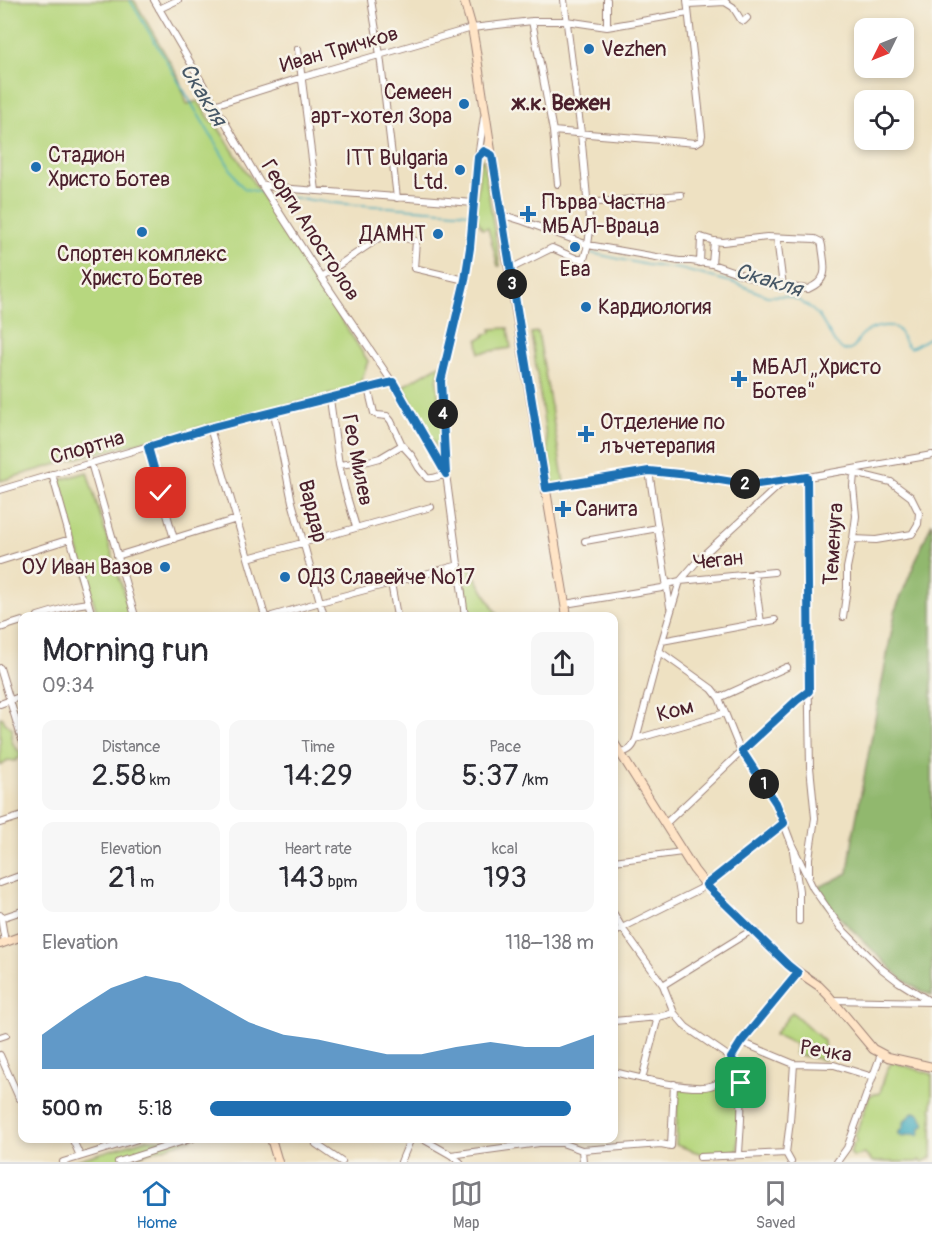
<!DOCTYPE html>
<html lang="en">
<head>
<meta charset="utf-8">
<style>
	body { margin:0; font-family:Pangolin,sans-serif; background:#f7f7f7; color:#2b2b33; height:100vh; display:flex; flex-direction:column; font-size:22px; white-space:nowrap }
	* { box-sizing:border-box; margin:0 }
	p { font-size:20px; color:#7c7c81 }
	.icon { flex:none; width:33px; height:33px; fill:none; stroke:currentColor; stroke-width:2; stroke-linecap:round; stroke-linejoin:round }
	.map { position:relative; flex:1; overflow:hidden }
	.sheet { position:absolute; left:18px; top:612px; width:600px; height:531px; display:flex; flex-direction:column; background:#fff; border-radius:12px; box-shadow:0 3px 9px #0003 }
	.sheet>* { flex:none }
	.needle { width:39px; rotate:227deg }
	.tools { position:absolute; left:854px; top:18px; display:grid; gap:12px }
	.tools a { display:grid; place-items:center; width:60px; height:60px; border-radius:12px; background:#fff; box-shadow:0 3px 9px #0003; font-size:30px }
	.pin { position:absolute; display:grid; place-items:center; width:51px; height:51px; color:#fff; margin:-26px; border-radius:12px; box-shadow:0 3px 9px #0006 }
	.km { position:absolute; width:30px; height:30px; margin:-15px; border-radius:50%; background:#222; color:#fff; font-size:16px; line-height:30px; text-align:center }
	.round { display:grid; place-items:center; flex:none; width:63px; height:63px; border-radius:12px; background:#f7f7f7 }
	.summary { display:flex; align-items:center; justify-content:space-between; height:102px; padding:0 24px }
	h1 { font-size:33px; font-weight:600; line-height:45px }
	.stats { display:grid; grid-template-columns:repeat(3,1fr); gap:9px; height:102px; padding:6px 24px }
	.stats div { display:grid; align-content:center; border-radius:12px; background:#f7f7f7; text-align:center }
	.stats b { font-size:30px; font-weight:600 }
	.stats small { font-size:16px; font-weight:400 }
	.stats p { font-size:16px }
	.chart { height:168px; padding:12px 24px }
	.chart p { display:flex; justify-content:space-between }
	.chart svg { width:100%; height:108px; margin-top:6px; fill:#1f6fb2; opacity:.7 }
	ul { padding:0 24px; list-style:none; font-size:20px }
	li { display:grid; grid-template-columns:96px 72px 1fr; align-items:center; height:45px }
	li i { height:15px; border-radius:8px; background:#1f6fb2 }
	.dock { display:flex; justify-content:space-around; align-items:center; height:84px; border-top:2px solid #e1e1e2; background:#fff; font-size:16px; color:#7c7c81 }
	.dock a { display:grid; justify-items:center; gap:3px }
	.dock .current { color:#1f6fb2 }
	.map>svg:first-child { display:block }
	.green { fill:#b7d77f; stroke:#807b55; stroke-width:1.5 }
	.forest { fill:#91b86e; stroke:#6e6c4c; stroke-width:1.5 }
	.water { fill:#3faabe; stroke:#446474; stroke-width:1.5 }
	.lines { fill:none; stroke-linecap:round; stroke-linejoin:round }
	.stream { stroke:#3faabe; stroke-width:1.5 }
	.street-casing { stroke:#9c8076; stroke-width:8 }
	.secondary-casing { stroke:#9c8076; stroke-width:10 }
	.street { stroke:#fff; stroke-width:6 }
	.secondary { stroke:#ffe4c6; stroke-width:8 }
	.route-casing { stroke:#fff; stroke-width:12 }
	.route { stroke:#1f6fb2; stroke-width:8 }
	.poi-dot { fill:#1f6fb2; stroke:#f7f3e8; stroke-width:2 }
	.labels { text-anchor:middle; stroke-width:5; stroke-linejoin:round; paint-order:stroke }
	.street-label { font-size:21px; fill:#4a1f2b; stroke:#f7f3e8 }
	.poi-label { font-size:21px; fill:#4a1f2b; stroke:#f7f3e8; text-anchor:start }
	.water-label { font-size:22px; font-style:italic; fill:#465766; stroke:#f7f3e8 }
	.neighbourhood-label { font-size:22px; font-weight:bold; fill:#4a1f2b; stroke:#f7f3e8 }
</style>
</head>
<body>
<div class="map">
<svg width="932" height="1162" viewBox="0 0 932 1162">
	<rect width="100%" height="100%" fill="#f7f3e8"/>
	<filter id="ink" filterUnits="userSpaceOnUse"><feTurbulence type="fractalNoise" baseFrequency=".0167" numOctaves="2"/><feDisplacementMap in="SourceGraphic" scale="12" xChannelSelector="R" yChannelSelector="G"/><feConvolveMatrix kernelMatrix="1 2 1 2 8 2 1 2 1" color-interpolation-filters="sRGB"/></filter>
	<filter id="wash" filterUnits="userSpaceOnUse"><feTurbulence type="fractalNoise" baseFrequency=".008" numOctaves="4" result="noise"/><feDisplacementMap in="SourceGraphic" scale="24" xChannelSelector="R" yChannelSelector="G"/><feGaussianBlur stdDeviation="1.35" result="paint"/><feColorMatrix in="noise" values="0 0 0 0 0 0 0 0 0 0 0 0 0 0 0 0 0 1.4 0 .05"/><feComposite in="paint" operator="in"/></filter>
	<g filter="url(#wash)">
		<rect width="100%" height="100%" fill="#eee1c2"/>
		<path class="green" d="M0,0h134l44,76 9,28 11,-3 14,21 2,-1 154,240 -9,26 -281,71 -78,23z
			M481,159h2l17,107h-2l-10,-38 -6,1 -7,-14z
			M508,328l3,20 -32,5 -1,-14 6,-2 1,-3 6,-1v-4z
			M538,332l26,151 -11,1 -22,-151z
			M441,364l-4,16 6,70 -4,1 -36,-65z
			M87,472l44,144h-33l-41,-135z
			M469,566l29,50h-29l-7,-48z
			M0,717l3,1 2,5 7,5v8l-1,1 2,7 9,11 -7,6 -7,-1c-2,2 -4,5 -8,5z
			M792,1012l32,29 1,19 -31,-6 2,-10 -22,-9z
			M892,1062l40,12v33l-1,1 1,4v45l-9,5 -4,-2 -2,2h-44l-9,-8 -10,3 -4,-4 3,-9 3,-2 -1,-6 15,-41 10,-2c3,-10 5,-23 12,-31z
			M736,1075l4,3 -2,73 -36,3 -26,-9 2,-56 36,-1z
			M147,1139h46l-75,23h-48z"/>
		<path class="forest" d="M932,522v474l-16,-8 -14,-9 -76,-75 -3,-4 3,-2 -7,-9h-2l-1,-1 16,-7 16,-8 6,-43 42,-222z"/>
		<path class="water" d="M914,1112l6,2 5,10 -5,5v4l-2,3 -3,-2 -13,2 -4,-3 5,-5 2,-8z"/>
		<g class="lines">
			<path class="stream" d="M130,0l109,183 6,6 16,3
				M274,195l59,8 137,10
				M591,253l56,12 33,4 58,15 29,12h19l12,4 11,7 10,9 16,27 8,7c3,0 7,1 9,-1 5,-3 5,-9 8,-12 6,-8 28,-15 36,-9 8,6 5,14 14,20l5,-2 17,-10"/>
		</g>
	</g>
	<g filter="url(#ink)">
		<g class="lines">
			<g class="street-casing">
				<path id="street" d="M154,0l107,184 60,93 80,118 45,79c-9,2 -9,5 -19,4l-8,-10 -7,-12 -10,-11 -11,-24 -4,-5 -10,-1 -3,-2 -6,-25
					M371,0l9,55 17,143
					M607,0v27
					M725,1v1l8,5 8,13 3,1 3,-3
					M688,4l37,-2
					M159,9l19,-9
					M532,21l21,110 5,53
					M298,49l18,142
					M214,105l89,-28 169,-49 60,-7h34l41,6 81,-14
					M553,131l143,12 5,-3 1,-5 -15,-135
					M261,184l18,4 195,15
					M586,203l95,-8
					M501,217h9l13,4 65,24 91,16h12l21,3 60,21 36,4c23,-10 16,-23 14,-43l-1,-4 -6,-3 -48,-2 -44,5 -9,-1 -13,-4 -1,26
					M777,238l6,48
					M712,264l2,-23
					M510,269l42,-21 25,11h7l4,-14 2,-15 -9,-97 -17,-133
					M321,277l61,-41 12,-1 22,6 -2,27 51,12
					M330,399l9,66 6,25 11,37
					M274,413l18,89 32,114
					M210,428l55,188
					M148,447l26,92
					M91,463l44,153
					M339,465l30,-4 11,-3 22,-13
					M649,471l21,136
					M846,471l45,11 20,15 8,16 -1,11 -6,10 -36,6 -23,-1
					M52,474l40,142
					M808,477v179l2,111 5,51 -6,40v18
					M546,488l103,-17 40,4 62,10 57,-8 124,-22
					M0,490l210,-62 183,-46
					M585,541l73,-13
					M117,556l120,-37
					M248,558l183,-51
					M0,561l70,-22
					M754,573l7,50
					M391,583l6,33
					M565,604l97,-16 5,-4 13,-3 94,-9
					M38,616l37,-11 13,-2
					M272,616l48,-14 139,-37
					M465,616l-19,-142 -5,-93 24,-105 5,-28 8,-91 6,-40
					M843,617l4,-29v-20l6,-29 3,-23 -3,-30 1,-13
					M0,628l22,-7
					M662,641l113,-21
					M659,651l53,38 7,9 19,47 38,58 16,42 21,43 28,40 41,41 17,13 32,20
					M0,668l22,72
					M719,698l68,-31
					M0,704l22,-8
					M636,739l89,-26
					M621,753c9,-2 12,-6 15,-14l26,-98 18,-60 20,-23 85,-78
					M0,823l22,-7
					M665,824l77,-73 55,-51 12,-9
					M793,851l6,40v30
					M614,861l68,-9
					M0,883l22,-8
					M614,914l8,14 41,57 11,28 12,14 45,31c16,18 9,71 8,96
					M0,915l1,3 21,-7
					M1,918l4,24
					M614,933l8,-5 78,-39 85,-66
					M663,985l89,-55
					M832,1000l99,2
					M614,1021l44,-4 16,-4
					M0,1037l6,-2
					M741,1042l53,22 40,1 39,12
					M0,1055l19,43 3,1
					M731,1058l10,-16 57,-69
					M614,1072c20,5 78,19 96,14 10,-2 20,-10 28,-16
					M642,1079l16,-62
					M72,1138l8,18
					M421,1138l30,17 9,7
					M316,1144l26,18
					M582,1150l1,12
					M451,1155l88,-12h23l20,7 79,-6 10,2 3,-62
					M700,1157l86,-4
					M63,1162l78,-24
					M118,1162l75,-24
					M401,1162l10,-24
					M791,1162l-5,-9 4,-32 4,-57
					M837,1162l10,-14 34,-94"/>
			</g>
			<g class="secondary-casing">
				<path id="secondary" d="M464,0l8,28 3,17 33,218 59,353
					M478,157l6,-6 8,4
					M614,743l80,127 12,15 82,80 31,21 9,9 45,54 15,8 44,10
					M0,944l22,-8
					M271,1138l7,24"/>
			</g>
			<use href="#street" class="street"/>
			<use href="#secondary" class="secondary"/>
		</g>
	</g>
	<g class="lines" filter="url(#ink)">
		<g class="route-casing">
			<path id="route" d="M161,493l-13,-46 62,-19 183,-46 53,92 -5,-93 24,-101 5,-32 8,-91 6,-6 8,4 54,333 103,-17 40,4 62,10 56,-8 2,214 -12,9 -55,51 34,52 8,20 -78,62 82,80 10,8 -57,69 -10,16 5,6 5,19"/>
		</g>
		<use href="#route" class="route"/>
	</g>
	<g class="poi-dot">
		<circle cx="589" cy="49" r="6"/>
		<circle cx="464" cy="104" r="6"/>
		<circle cx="36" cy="167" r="6"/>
		<circle cx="460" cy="170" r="6"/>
		<path d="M525 205h6v6h6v6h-6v6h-6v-6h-6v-6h6z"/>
		<circle cx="142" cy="232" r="6"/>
		<circle cx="438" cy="234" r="6"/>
		<circle cx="575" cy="247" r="6"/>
		<circle cx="586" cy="307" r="6"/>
		<path d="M736 370h6v6h6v6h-6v6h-6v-6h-6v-6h6z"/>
		<path d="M583 425h6v6h6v6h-6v6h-6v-6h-6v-6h6z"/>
		<path d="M560 500h6v6h6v6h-6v6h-6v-6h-6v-6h6z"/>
		<circle cx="165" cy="567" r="6"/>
		<circle cx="285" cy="577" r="6"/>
	</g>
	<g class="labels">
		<g class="street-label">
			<text transform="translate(339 49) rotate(-16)" y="7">Иван Тричков</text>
			<text transform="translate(311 230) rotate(57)" y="7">Георги Апостолов</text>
			<text transform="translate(87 447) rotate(-16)" y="7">Спортна</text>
			<text transform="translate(358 460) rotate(79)" y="7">Гео Милев</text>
			<text transform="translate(313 511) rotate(76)" y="7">Вардар</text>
			<text transform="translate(833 544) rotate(-86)" y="7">Теменуга</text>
			<text transform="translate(718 560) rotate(-6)" y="7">Чеган</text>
			<text transform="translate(675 710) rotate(-16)" y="7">Ком</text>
			<text transform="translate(826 1051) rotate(9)" y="7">Речка</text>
		</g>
		<g class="poi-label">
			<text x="601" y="56">Vezhen</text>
			<text x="452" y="99" text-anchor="end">Семеен<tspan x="452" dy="24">арт-хотел Зора</tspan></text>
			<text x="48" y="162">Стадион<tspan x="48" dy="24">Христо Ботев</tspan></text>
			<text x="448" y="165" text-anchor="end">ITT Bulgaria<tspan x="448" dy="24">Ltd.</tspan></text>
			<text x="542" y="209">Първа Частна<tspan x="542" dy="24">МБАЛ-Враца</tspan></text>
			<text x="426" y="241" text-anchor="end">ДАМНТ</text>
			<text x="142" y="261" text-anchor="middle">Спортен комплекс<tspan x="142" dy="24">Христо Ботев</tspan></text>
			<text x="575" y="276" text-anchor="middle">Ева</text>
			<text x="598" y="314">Кардиология</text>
			<text x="752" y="374">МБАЛ „Христо<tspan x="752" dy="24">Ботев"</tspan></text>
			<text x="600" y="429">Отделение по<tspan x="600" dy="24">лъчетерапия</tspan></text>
			<text x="575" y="516">Санита</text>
			<text x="153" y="574" text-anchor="end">ОУ Иван Вазов</text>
			<text x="297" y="584">ОДЗ Славейче №17</text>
		</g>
		<g class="water-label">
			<text transform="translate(204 94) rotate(59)" y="8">Скакля</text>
			<text transform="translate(769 279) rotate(17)" y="8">Скакля</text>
		</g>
		<g class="neighbourhood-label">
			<text x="561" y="110">ж.к. Вежен</text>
		</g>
	</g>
</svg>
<div class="tools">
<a><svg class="needle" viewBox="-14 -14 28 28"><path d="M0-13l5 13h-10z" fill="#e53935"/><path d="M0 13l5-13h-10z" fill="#7c7c81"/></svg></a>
<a><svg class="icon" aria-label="locate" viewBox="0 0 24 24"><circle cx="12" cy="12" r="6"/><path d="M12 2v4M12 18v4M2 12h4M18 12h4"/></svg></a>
</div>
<div class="pin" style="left:741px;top:1083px;background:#1e9e55"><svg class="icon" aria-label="arrive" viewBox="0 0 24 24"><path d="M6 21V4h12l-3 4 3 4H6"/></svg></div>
<div class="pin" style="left:161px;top:493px;background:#d93025"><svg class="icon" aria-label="check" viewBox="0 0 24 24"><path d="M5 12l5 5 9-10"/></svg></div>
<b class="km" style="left:764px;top:784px">1</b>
<b class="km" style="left:745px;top:484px">2</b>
<b class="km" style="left:512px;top:284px">3</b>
<b class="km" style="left:443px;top:414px">4</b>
<section class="sheet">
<div class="summary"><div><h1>Morning run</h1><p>09:34</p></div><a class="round"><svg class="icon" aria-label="share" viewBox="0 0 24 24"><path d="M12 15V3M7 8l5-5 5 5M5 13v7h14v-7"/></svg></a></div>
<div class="stats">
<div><p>Distance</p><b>2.58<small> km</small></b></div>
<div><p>Time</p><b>14:29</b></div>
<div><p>Pace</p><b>5:37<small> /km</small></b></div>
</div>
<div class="stats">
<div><p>Elevation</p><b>21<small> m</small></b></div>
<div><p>Heart rate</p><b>143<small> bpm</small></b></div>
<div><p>kcal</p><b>193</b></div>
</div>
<div class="chart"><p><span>Elevation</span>118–138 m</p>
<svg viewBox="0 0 160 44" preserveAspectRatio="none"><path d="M0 44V30L10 20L20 11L30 6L40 9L50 17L60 25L70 30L80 32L90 35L100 38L110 38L120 35L130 33L140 35L150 35L160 30V44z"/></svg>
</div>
<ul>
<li><b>500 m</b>5:18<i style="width:94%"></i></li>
</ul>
</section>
</div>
<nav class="dock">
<a class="current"><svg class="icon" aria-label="home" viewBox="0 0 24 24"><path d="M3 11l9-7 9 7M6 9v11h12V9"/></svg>Home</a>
<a><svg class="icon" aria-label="map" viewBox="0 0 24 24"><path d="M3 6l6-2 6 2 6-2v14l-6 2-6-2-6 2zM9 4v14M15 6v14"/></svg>Map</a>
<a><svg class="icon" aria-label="saved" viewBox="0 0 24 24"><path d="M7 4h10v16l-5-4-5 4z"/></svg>Saved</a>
</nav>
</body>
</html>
